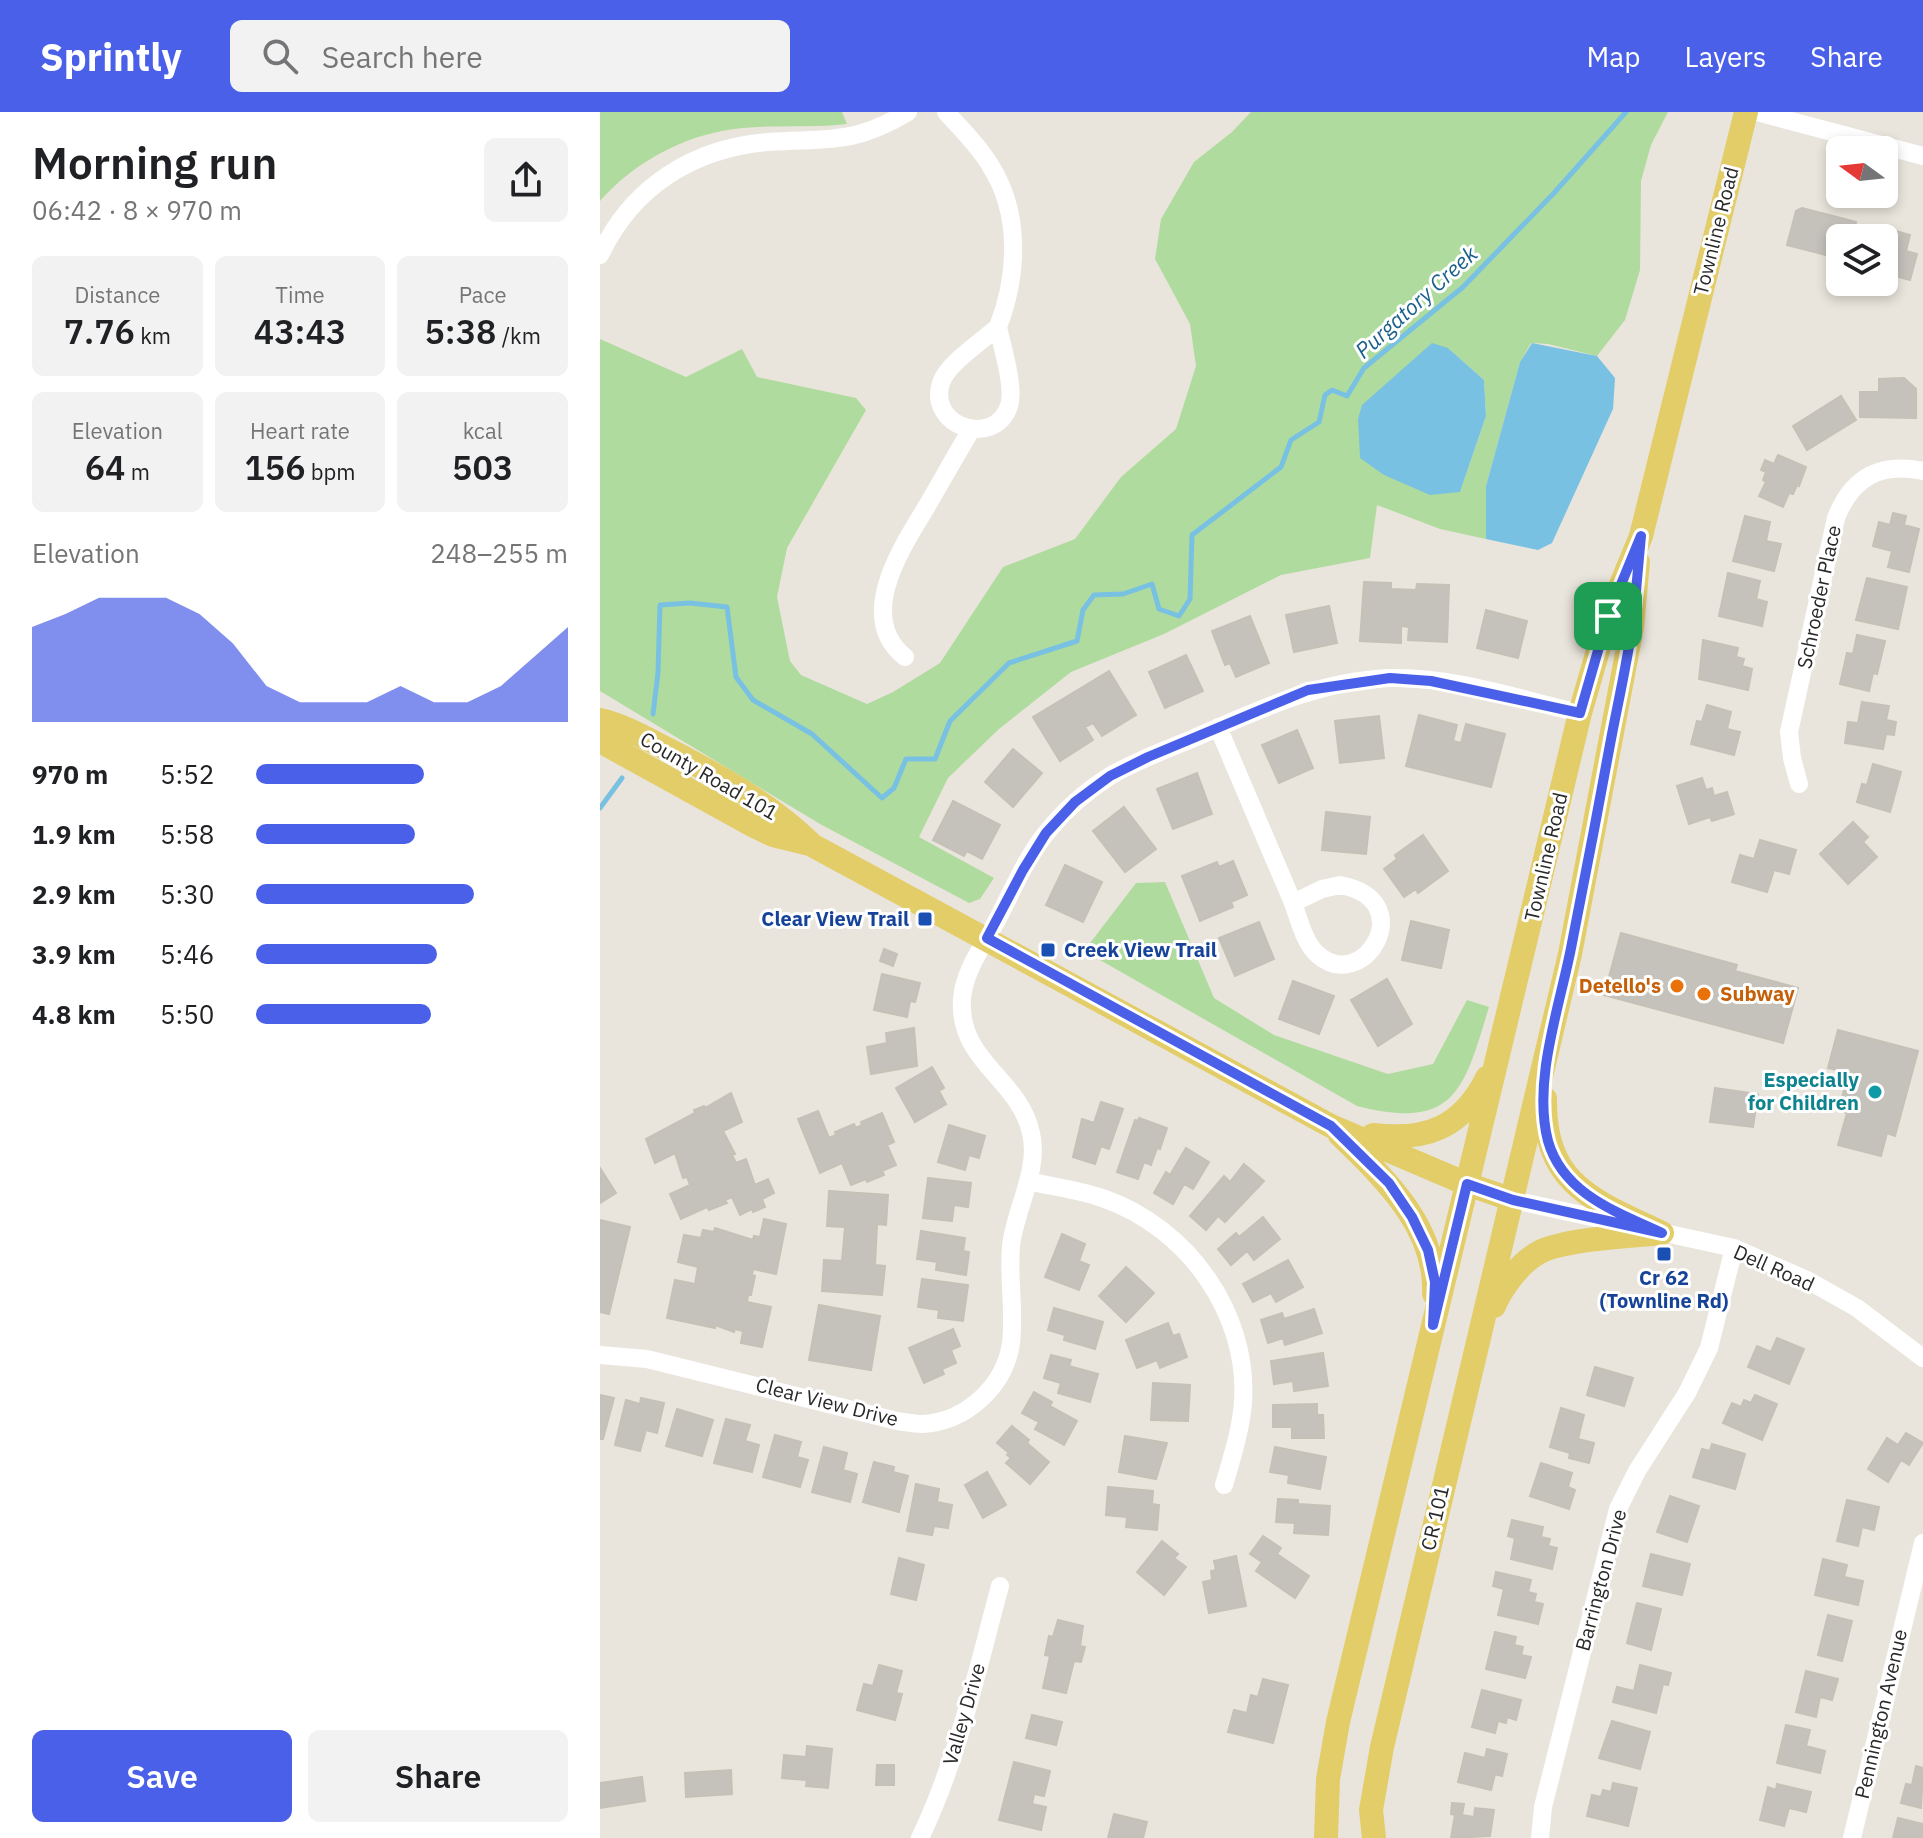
<!DOCTYPE html>
<html lang="en">
<head>
<meta charset="utf-8">
<style>
	body { margin:0; font-family:"IBM Plex Sans",sans-serif; background:#f2f2f2; color:#202124; height:100vh; display:flex; flex-direction:column; font-size:30px; white-space:nowrap }
	* { box-sizing:border-box; margin:0 }
	p { font-size:26px; color:#757577 }
	.icon { flex:none; width:44px; height:44px; fill:none; stroke:currentColor; stroke-width:2; stroke-linecap:round; stroke-linejoin:round }
	.map { position:relative; flex:1; overflow:hidden }
	.side { display:flex; flex-direction:column; background:#fff; width:600px }
	.side>* { flex:none }
	.needle { width:52px; rotate:285deg }
	.tools { position:absolute; left:1226px; top:24px; display:grid; gap:16px }
	.tools a { display:grid; place-items:center; width:72px; height:72px; border-radius:12px; background:#fff; box-shadow:0 4px 12px #0003; font-size:40px }
	.pin { position:absolute; display:grid; place-items:center; width:68px; height:68px; color:#fff; margin:-34px; border-radius:16px; box-shadow:0 4px 12px #0006 }
	.round { display:grid; place-items:center; flex:none; width:84px; height:84px; border-radius:12px; background:#f2f2f2 }
	.head { display:flex; align-items:center; justify-content:space-between; height:136px; padding:0 32px }
	h1 { font-size:44px; font-weight:600; line-height:60px }
	.stats { display:grid; grid-template-columns:repeat(3,1fr); gap:12px; height:136px; padding:8px 32px }
	.stats div { display:grid; align-content:center; border-radius:12px; background:#f2f2f2; text-align:center }
	.stats b { font-size:34px; font-weight:600 }
	.stats small { font-size:22px; font-weight:400 }
	.stats p { font-size:22px }
	.chart { height:224px; padding:16px 32px }
	.chart p { display:flex; justify-content:space-between }
	.chart svg { width:100%; height:144px; margin-top:8px; fill:#4b60e8; opacity:.7 }
	.cta { display:flex; gap:16px; margin-top:auto; padding:16px 32px }
	.cta a { flex:1; height:92px; border-radius:12px; background:#4b60e8; color:#fff; font-size:32px; font-weight:600; line-height:92px; text-align:center }
	.cta a+a { background:#f2f2f2; color:#202124 }
	ul { padding:0 32px; list-style:none; font-size:26px }
	li { display:grid; grid-template-columns:128px 96px 1fr; align-items:center; height:60px }
	li i { height:20px; border-radius:10px; background:#4b60e8 }
	header { display:flex; align-items:center; gap:48px; box-sizing:border-box; height:112px; padding:0 40px; background:#4b60e8; color:#fff }
	header strong { font-size:38px }
	nav { display:flex; gap:44px; margin-inline-start:auto; font-size:28px }
	.search { width:560px; height:72px; background:#f2f2f2; display:flex; align-items:center; gap:20px; box-sizing:border-box; padding:0 28px; border-radius:12px; color:#757577; font-size:30px }
	main { display:flex; flex:1; min-height:0 }
	.map>svg:first-child { display:block }
	.green { fill:#b0db9e; fill-rule:evenodd }
	.water { fill:#79c1e2 }
	.lines { fill:none; stroke-linecap:round; stroke-linejoin:round }
	.stream { stroke:#79c1e2; stroke-width:5 }
	.building { fill:#c5c2bc; stroke:#c5c1b6; stroke-width:2 }
	.minor { stroke:#fff; stroke-width:18 }
	.major { stroke:#e3cd69; stroke-width:24 }
	.route-casing { stroke:#fff; stroke-width:16 }
	.route { stroke:#4b60e8; stroke-width:10 }
	.transit-dot { fill:#1a4fb4; stroke:#fff; stroke-width:3 }
	.food-dot { fill:#e8710a; stroke:#fff; stroke-width:3 }
	.culture-dot { fill:#0f9aa8; stroke:#fff; stroke-width:3 }
	.labels { text-anchor:middle; stroke-width:6; stroke-linejoin:round; paint-order:stroke }
	.street-label { font-size:20px; fill:#292929; stroke:#fff }
	.transit-label { font-size:20px; font-weight:bold; fill:#164399; stroke:#fff; text-anchor:end }
	.food-label { font-size:20px; font-weight:bold; fill:#c56008; stroke:#fff; text-anchor:end }
	.culture-label { font-size:20px; font-weight:bold; fill:#0d838f; stroke:#fff; text-anchor:end }
	.water-label { font-size:22px; font-style:italic; fill:#1a5f8c; stroke:#fff }
</style>
</head>
<body>
<header>
<strong>Sprintly</strong>
<div class="search"><svg class="icon" aria-label="search" viewBox="0 0 24 24"><circle cx="10" cy="10" r="6"/><path d="M15 15l6 6"/></svg>Search here</div>
<nav><a>Map</a><a>Layers</a><a>Share</a></nav>
</header>
<main>
<section class="side">
<div class="head"><div><h1>Morning run</h1><p>06:42 · 8 × 970 m</p></div><a class="round"><svg class="icon" aria-label="share" viewBox="0 0 24 24"><path d="M12 15V3M7 8l5-5 5 5M5 13v7h14v-7"/></svg></a></div>
<div class="stats">
<div><p>Distance</p><b>7.76<small> km</small></b></div>
<div><p>Time</p><b>43:43</b></div>
<div><p>Pace</p><b>5:38<small> /km</small></b></div>
</div>
<div class="stats">
<div><p>Elevation</p><b>64<small> m</small></b></div>
<div><p>Heart rate</p><b>156<small> bpm</small></b></div>
<div><p>kcal</p><b>503</b></div>
</div>
<div class="chart"><p><span>Elevation</span>248–255 m</p>
<svg viewBox="0 0 160 44" preserveAspectRatio="none"><path d="M0 44V15L10 11L20 6L30 6L40 6L50 11L60 20L70 33L80 38L90 38L100 38L110 33L120 38L130 38L140 33L150 24L160 15V44z"/></svg>
</div>
<ul>
<li><b>970 m</b>5:52<i style="width:54%"></i></li>
<li><b>1.9 km</b>5:58<i style="width:51%"></i></li>
<li><b>2.9 km</b>5:30<i style="width:70%"></i></li>
<li><b>3.9 km</b>5:46<i style="width:58%"></i></li>
<li><b>4.8 km</b>5:50<i style="width:56%"></i></li>
</ul>
<div class="cta"><a>Save</a><a>Share</a></div>
</section>
<div class="map">
<svg width="1323" height="1726" viewBox="0 0 1323 1726">
	<rect width="100%" height="100%" fill="#eae5dc"/>
	<path class="green" d="M0,0h242l5,12c-41,5 -84,-1 -125,7 -47,9 -91,35 -122,70z
		M651,0h417l-17,33 -10,36 -1,89 -15,50 -28,36 -49,-12 -17,-1 -11,19 -34,124v53l-46,-10 -63,-24 -7,53 -89,17 -117,59 -93,38 -72,57 -51,49 -29,59 75,41 -14,21 -11,4 -149,-79 -220,-133v-352l86,38 56,-28 15,28 99,21 10,12 -79,138 -10,49 13,64 11,14 66,29 26,-12 47,-29 63,-96 72,-28 46,-62 55,-48 20,-63 -6,-42 -35,-65 6,-40 33,-57 38,-30zM848,236l36,32 2,36 -26,76z
		M565,770l49,116 60,37 114,39 45,-10 34,-64 22,7c-25,83 -34,124 -132,99l-273,-155 52,-68z"/>
	<path class="water" d="M832,231l16,5 36,32 2,36 -26,76 -30,3 -46,-20 -24,-17 -2,-39 4,-14z
		M932,231l65,13 18,22 -2,31 -61,134 -14,7 -52,-11v-53l34,-124z"/>
	<g class="lines">
		<path class="stream" d="M53,602l5,-41 2,-68 30,-2 37,4 9,70 17,23 59,34 70,64 12,-10 12,-29h29l15,-38 59,-58 68,-22 6,-31 11,-15 29,-1 29,-10 7,25 20,7 11,-17 2,-64 89,-68 10,-27 28,-18 6,-27 7,-5 15,6 17,-28 99,-81 91,-94 72,-81
			M0,696l22,-30"/>
	</g>
	<path class="building" d="M1202,96l54,14 -4,16h-12v15l-13,-3 -1,5 -39,-10 9,-34z
		M1277,114l33,9 -4,16 11,3 -7,26 -26,-7v-35h-11z
		M1304,266l12,11v29l-56,-1v-25h19v-13z
		M1241,284l15,24 -49,30 -14,-24z
		M1178,343l28,12 -7,19 -2,-1 -4,9 -4,-1 -6,14 -24,-11 7,-14 -3,-2 3,-8 -5,-2 4,-10 9,4z
		M1293,401l13,3 -2,9 15,4 -10,43 -21,-5 4,-16 -19,-5 6,-24 11,3z
		M1145,404l25,6 -4,19 15,3 -7,27 -41,-10z
		M1128,461l32,8 -4,18 11,3 -5,24 -43,-10z
		M1267,466l40,9 -9,42 -42,-9z
		M764,470l27,1v6l25,1 1,-6 32,1 -2,57 -39,-2 1,-13 -8,-1v17l-41,-2z
		M729,494l8,37 -43,9 -8,-37z
		M886,498l41,11 -9,37 -41,-10z
		M650,504l19,47 -33,14 -6,-14 -5,2 -13,-34z
		M1257,523l28,6 -8,33 -4,-1 -4,18 -29,-7 7,-31 6,1z
		M1103,528l35,8 -2,9 8,2 -2,7 10,3 -4,21 -49,-11z
		M586,543l17,36 -38,17 -16,-36z
		M509,559l27,44 -34,21 -9,-13 -8,4 8,13 -33,21 -27,-44z
		M1262,590l27,4 -3,14 10,2 -2,13 -8,-1 -3,15 -38,-6 3,-21 10,1z
		M1107,593l24,7 -4,17 13,3 -6,23 -43,-11 6,-23 5,1z
		M819,603l38,10 -4,16 8,2 5,-19 39,10 -14,53 -85,-21z
		M779,604l5,42 -44,5 -5,-42z
		M697,618l16,38 -34,15 -17,-38z
		M413,637l29,24 -29,34 -28,-25z
		M1273,652l28,8 -11,40 -33,-10 5,-18 5,1z
		M597,661l15,41 -39,15 -16,-40z
		M1102,666l4,12 6,-2 2,8 13,-4 7,22 -22,7 -2,-4 -21,7 -12,-38z
		M353,689l47,24 -18,34 -15,-8 -3,5 -31,-16z
		M524,695l32,42 -31,23 -32,-41z
		M726,700l44,5 -4,37 -44,-4z
		M1253,710l15,15 -5,5 14,15 -29,27 -28,-30z
		M823,723l25,36 -30,22 -2,-4 -12,8 -20,-28 13,-10 -2,-4z
		M1160,728l36,10 -7,24 -15,-4 -7,22 -35,-10 8,-27 14,4z
		M633,749l14,34 -16,7 2,5 -33,14 -18,-45 35,-14 2,5z
		M465,753l37,17 -19,40 -37,-17z
		M811,809l38,9 -8,38 -39,-8z
		M659,810l15,37 -39,17 -16,-38z
		M1021,821l116,32 -2,6 63,17 -15,55 -179,-48z
		M284,837l13,5 -4,12 -13,-5z
		M282,862l38,9 -5,19 -5,-1 -3,16 -33,-7z
		M787,867l25,45 -34,22 -27,-46z
		M693,869l41,15 -15,38 -40,-15z
		M314,916l3,38 -46,8 -4,-27 20,-4 -1,-10z
		M1238,918l80,21 -23,85 -8,-3 -6,23 -43,-11 9,-32 -8,-3 9,-37 -20,-5z
		M332,955l12,21 -5,3 7,13 -31,18 -19,-34z
		M1115,976l43,6 -5,33 -43,-5z
		M131,981l11,29 -19,9 12,23 -3,1 4,8 10,-4 9,26 13,-6 6,14 -12,6 3,8 -12,5 -1,-3 -12,6 -8,-18 -7,3 2,3 -18,7 -2,-3 -26,12 -11,-25 20,-9 -3,-8 -4,1 -8,-25 -20,10 -9,-24 49,-26 -1,-3 10,-4 1,2z
		M501,990l22,7 -14,40 -8,-3 -6,18 -22,-7 9,-38 12,4z
		M218,999l11,27 7,-3 -1,-3 19,-8 2,4 6,-3 -1,-3 21,-9 12,29 -7,3 9,20 -14,6 2,4 -17,7 -1,-3 -15,6 -9,-22 -22,10 -22,-54z
		M539,1006l28,10 -7,21 -3,-1 -6,17 -7,-3 -6,17 -21,-7 18,-52 3,1z
		M349,1013l36,11 -6,22 -10,-3 -4,15 -27,-8z
		M586,1036l23,14 -16,27 -9,-5 -11,20 -19,-11 12,-21 4,3z
		M644,1052l20,17 -39,41 -7,-6 -12,14 -16,-14 34,-40 6,6z
		M0,1056l16,25 -16,10z
		M328,1066l43,5 -3,24 -14,-2 -2,16 -29,-3z
		M229,1079l59,4 -2,30 -9,-1 -2,41 10,1 -3,29 -60,-4 2,-31 18,1 3,-34 -18,-1z
		M663,1105l17,22 -26,21 -7,-9 -16,14 -13,-16 18,-16 3,4z
		M164,1107l22,5 -10,50 -23,-5 -1,6 3,1 -4,19h-3l-1,7 24,5 -9,40 -21,-4 2,-12 -8,-2 -1,3 -19,-7v3l-48,-10 8,-38 20,4 3,-17 -20,-5 6,-27 17,3 2,-8 11,2 1,-4 38,12 1,-4 6,1z
		M0,1108l30,7 -21,87 -9,-2z
		M321,1119l44,7 -2,13 6,1 -3,23 -30,-5 1,-8 -20,-3z
		M462,1122l23,10 -6,17 10,4 -10,25 -34,-13z
		M688,1148l15,27 -27,15 -5,-9 -18,9 -10,-18z
		M526,1155l28,26 -28,29 -27,-26z
		M322,1167l46,6 -5,36 -25,-3 1,-8 -21,-3z
		M219,1193l61,11 -9,54 -62,-10z
		M454,1196l49,14 -8,27 -31,-9 1,-5 -17,-5z
		M714,1197l8,24 -37,12 -2,-7 -15,5 -7,-23 21,-7 2,6z
		M568,1211l5,13 6,-2 8,23 -27,11 -3,-8 -20,8 -11,-28z
		M353,1217l7,17 -9,4 5,13 -14,6 2,5 -20,9 -15,-35z
		M1177,1226l27,11 -15,35 -41,-17 9,-21 14,6z
		M723,1241l5,33 -34,5 -1,-10 -19,3 -3,-23z
		M451,1243l20,5 -2,6 29,8 -8,28 -32,-9 3,-10 -17,-5z
		M995,1255l38,11 -9,28 -37,-11z
		M553,1271l37,2 -2,36 -37,-1z
		M434,1280l18,10 -2,4 27,15 -13,24 -29,-16 4,-7 -17,-9z
		M0,1283l14,3 -11,41h-3z
		M1155,1283l22,9 -15,36 -39,-17 9,-20 9,4 3,-7 7,3z
		M41,1286l23,5 -7,30 -11,-3 -6,21 -25,-6 11,-45 14,4z
		M717,1292v11h6l1,23h-32v-11h-19v-22z
		M961,1296l23,7 -6,24 16,4 -5,20 -20,-5 1,-5 -20,-6z
		M77,1297l36,11 -11,36 -36,-10z
		M126,1307l24,6 -5,16 14,4 -7,27 -38,-9z
		M412,1314l17,14 -2,3 22,19 -19,22 -24,-21 5,-5 -4,-3 2,-2 -12,-10z
		M1306,1321l17,10 -14,22 -8,-5 -13,22 -20,-13 19,-31 11,7z
		M175,1323l26,7 -4,15 11,3 -8,27 -37,-10z
		M525,1324l42,7 -11,36 -37,-7z
		M1112,1332l33,10 -10,35 -42,-12 9,-28 8,2z
		M224,1335l23,6 -4,17 14,4 -7,28 -38,-10z
		M675,1335l51,10 -6,32 -32,-6 1,-8 -19,-3z
		M274,1350l20,5 -1,5 15,4 -9,36 -36,-10z
		M941,1351l31,10 -4,14 7,3 -6,19 -39,-13z
		M387,1360l19,33 -23,13 -18,-33z
		M316,1372l23,5 -2,13 15,3 -4,23 -14,-2 -2,9 -25,-4z
		M508,1375l45,4 -1,13 7,1 -2,25 -31,-3 1,-10 -21,-2z
		M1070,1384l29,10 -12,36 -30,-10z
		M678,1387l20,1v4l32,2 -2,29 -34,-2 1,-10 -19,-1z
		M1247,1388l32,7 -5,23 -12,-3 -4,19 -21,-5z
		M912,1408l31,7 -2,10 9,2 -2,7 9,2 -5,21 -41,-10 4,-21 -7,-2z
		M663,1424l18,12 -4,6 32,22 -14,22 -39,-27 6,-9 -12,-8z
		M562,1429l16,13 -4,4 12,9 -22,28 -27,-23z
		M1051,1442l39,10 -8,31 -39,-9z
		M636,1444l10,50 -37,7 -6,-31 9,-2 -1,-9 5,-1 -2,-9z
		M299,1446l25,7 -8,35 -25,-6z
		M1223,1447l24,6 -3,12 19,4 -5,24 -43,-10z
		M896,1460l35,8 -3,12 8,2 -2,8 9,2 -5,20 -40,-9 6,-26 -11,-3z
		M1037,1491l24,6 -10,41 -24,-7z
		M1228,1503l24,6 -10,40 -24,-6z
		M458,1508l25,6 -3,20 5,1 -4,15 -7,-1 -8,32 -23,-5 7,-32 -5,-1 4,-19 4,1z
		M895,1520l21,5 -2,8 9,2 -2,8 10,2 -6,21 -39,-9z
		M279,1553l23,6 -6,22 6,1 -7,26 -38,-10 7,-26 9,2z
		M1040,1553l31,8 -3,12 -5,-1 -7,29 -43,-11 4,-15 17,4z
		M1206,1559l32,8 -6,21 -12,-3 -4,20 -20,-5z
		M663,1567l25,6 -15,58 -45,-11 6,-22 13,3 4,-18 7,2z
		M882,1578l39,10 -5,20 -9,-3 -1,6 -8,-2 -3,12 -23,-6z
		M432,1603l30,7 -6,23 -30,-7z
		M1012,1609l38,11 -10,37 -41,-11z
		M1186,1613l24,5 -4,16 19,5 -5,22 -43,-10z
		M207,1634l25,3 -4,39 -22,-2 1,-6 -25,-2 2,-23 22,2z
		M887,1637l20,5 -5,22 -7,-2 -4,16 -33,-8 7,-29 20,5z
		M414,1650l36,9 -6,25 -10,-2 -2,10 14,3 -5,23 -42,-10z
		M277,1653h17v20h-18z
		M1316,1654l7,2 -2,40 -20,-5 5,-19 6,1z
		M131,1658l1,24 -46,3 -1,-24z
		M42,1665l3,24 -45,7v-25z
		M1013,1671l24,5 -9,38 -41,-10 5,-21 9,2 2,-7 8,2z
		M1177,1672l34,8 -5,20 -17,-4 -5,18 -24,-6 8,-33 8,3z
		M852,1691l12,1 -2,11 12,2 1,-9 19,2 -4,26 -39,2 4,-23 -4,-1z
		M514,1702l33,8 -4,16h-35z
		M1298,1706l25,6v14h-30z"/>
	<g class="lines">
		<path class="minor" d="M346,0c15,17 32,33 44,53 31,48 28,110 8,162
			M1157,0l166,44
			M0,143c32,-68 93,-107 168,-113 60,-4 85,3 140,-30
			M398,215c4,20 17,60 11,79 -15,43 -82,20 -68,-23 6,-19 41,-42 57,-56z
			M305,545c-50,-40 -3,-110 22,-151 15,-26 29,-51 44,-76
			M618,615l75,176
			M1199,672l-7,-26 -3,-26 47,-214c16,-41 44,-56 87,-47
			M740,773c82,15 23,111 -23,69 -13,-12 -18,-35 -24,-51l29,-14z
			M428,1069c25,6 53,9 77,18 82,29 144,114 138,203 -2,28 -11,55 -19,83
			M913,1088l221,48 75,33 48,27 66,50
			M0,1243l47,4 250,62c8,1 17,3 25,3 44,-2 83,-38 89,-81 4,-32 -3,-64 0,-97 4,-37 29,-76 20,-113 -12,-55 -73,-71 -69,-134 2,-28 21,-53 34,-77 16,-30 29,-63 51,-90 17,-21 39,-41 63,-56 25,-15 55,-26 82,-37 64,-28 126,-58 197,-61 64,-2 129,21 191,35
			M320,1726c38,-79 57,-167 80,-252
			M940,1726l3,-31 75,-298 19,-38 50,-78 22,-45 25,-100
			M1252,1726l71,-295"/>
		<path class="major" d="M0,608c23,5 47,19 69,30 50,26 99,53 140,92
			M0,629l154,85 19,9 37,9 521,282 136,58 46,16
			M945,987c-1,85 47,101 115,133
			M740,1023c44,43 97,92 94,159
			M773,1023c53,6 89,-7 114,-57
			M894,1194c8,-19 26,-43 44,-53 23,-14 94,-17 124,-20
			M726,1726l2,-59 10,-57 242,-1009 28,-97 33,-80 105,-424
			M774,1726l-3,-28 11,-63 188,-793 62,-327 6,-65"/>
	</g>
	<g class="lines">
		<g class="route-casing">
			<path id="route" d="M1041,424c-3,30 -5,61 -9,91 -5,36 -13,71 -20,107 -13,70 -26,139 -40,209 -11,60 -40,137 -24,198 15,53 69,71 114,92l-149,-33 -46,-16 -34,141 2,-43 -7,-32 -16,-33 -23,-34 -58,-57 -344,-188 36,-68 23,-37 29,-31 35,-26 38,-19 160,-67 82,-12 41,3 149,32 28,-97z"/>
		</g>
		<use href="#route" class="route"/>
	</g>
	<g class="transit-dot">
		<rect x="317" y="799" width="16" height="16" rx="4"/>
		<rect x="440" y="830" width="16" height="16" rx="4"/>
		<rect x="1056" y="1134" width="16" height="16" rx="4"/>
	</g>
	<g class="food-dot">
		<circle cx="1077" cy="874" r="8"/>
		<circle cx="1104" cy="882" r="8"/>
	</g>
	<circle class="culture-dot" cx="1275" cy="980" r="8"/>
	<g class="labels">
		<g class="street-label">
			<text transform="translate(1116 119) rotate(-76)" y="7">Townline Road</text>
			<text transform="translate(1219 485) rotate(-78)" y="7">Schroeder Place</text>
			<text transform="translate(109 664) rotate(30)" y="7">County Road 101</text>
			<text transform="translate(946 745) rotate(-77)" y="7">Townline Road</text>
			<text transform="translate(1174 1156) rotate(24)" y="7">Dell Road</text>
			<text transform="translate(227 1290) rotate(14)" y="7">Clear View Drive</text>
			<text transform="translate(835 1406) rotate(-77)" y="7">CR 101</text>
			<text transform="translate(1001 1468) rotate(-75)" y="7">Barrington Drive</text>
			<text transform="translate(364 1602) rotate(-74)" y="7">Valley Drive</text>
			<text transform="translate(1281 1602) rotate(-77)" y="7">Pennington Avenue</text>
		</g>
		<g class="transit-label">
			<text x="309" y="814">Clear View Trail</text>
			<text x="464" y="845" text-anchor="start">Creek View Trail</text>
			<text x="1064" y="1173" text-anchor="middle">Cr 62<tspan x="1064" dy="23">(Townline Rd)</tspan></text>
		</g>
		<g class="food-label">
			<text x="1061" y="881">Detello's</text>
			<text x="1120" y="889" text-anchor="start">Subway</text>
		</g>
		<g class="culture-label">
			<text x="1259" y="975">Especially<tspan x="1259" dy="23">for Children</tspan></text>
		</g>
		<g class="water-label">
			<text transform="translate(816 190) rotate(-42)" y="8">Purgatory Creek</text>
		</g>
	</g>
</svg>
<div class="tools">
<a><svg class="needle" viewBox="-14 -14 28 28"><path d="M0-13l5 13h-10z" fill="#e53935"/><path d="M0 13l5-13h-10z" fill="#757577"/></svg></a>
<a><svg class="icon" aria-label="layers" viewBox="0 0 24 24"><path d="M12 4l9 5-9 5-9-5zM3 14l9 5 9-5"/></svg></a>
</div>
<div class="pin" style="left:1008px;top:504px;background:#1e9e55"><svg class="icon" aria-label="arrive" viewBox="0 0 24 24"><path d="M6 21V4h12l-3 4 3 4H6"/></svg></div>
</div>
</main>
</body>
</html>
